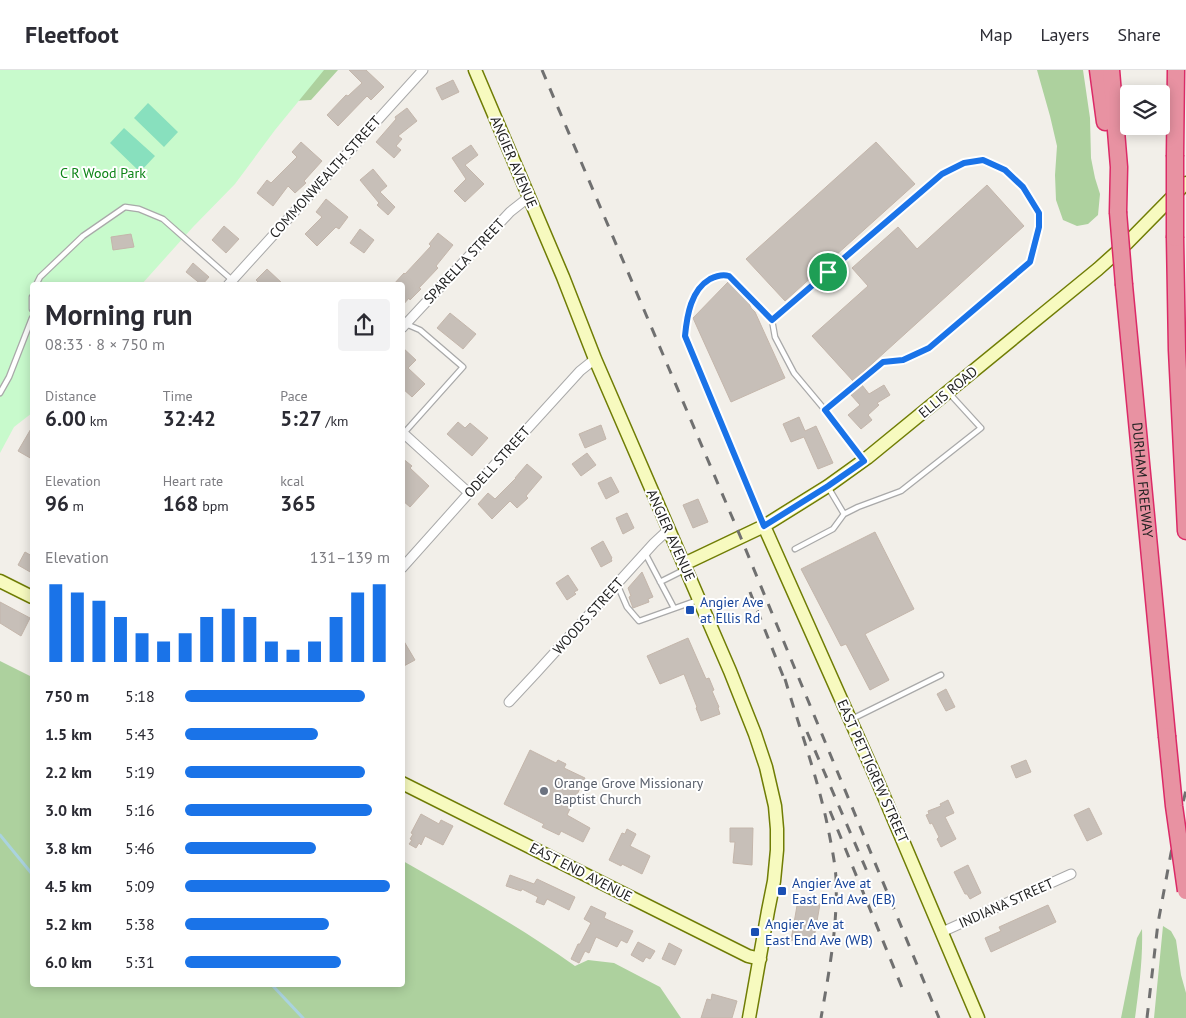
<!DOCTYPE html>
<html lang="en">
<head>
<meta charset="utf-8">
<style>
	body { margin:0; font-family:"PT Sans",sans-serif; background:#f2f2f3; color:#2b2b33; height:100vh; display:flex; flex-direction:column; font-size:19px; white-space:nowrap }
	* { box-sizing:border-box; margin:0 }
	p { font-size:16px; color:#7c7c81 }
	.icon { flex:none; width:28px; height:28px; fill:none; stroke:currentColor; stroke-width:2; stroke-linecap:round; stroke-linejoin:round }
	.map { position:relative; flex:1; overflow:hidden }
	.details { position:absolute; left:30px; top:212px; width:375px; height:705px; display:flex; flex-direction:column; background:#fff; border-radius:5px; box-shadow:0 2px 12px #0003 }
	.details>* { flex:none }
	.tools { position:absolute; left:1120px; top:15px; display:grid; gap:10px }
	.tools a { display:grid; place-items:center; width:50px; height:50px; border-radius:5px; background:#fff; box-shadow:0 2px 12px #0003; font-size:25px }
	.pin { position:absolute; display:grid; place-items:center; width:42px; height:42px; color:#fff; margin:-21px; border:2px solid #fff; border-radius:50%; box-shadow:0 1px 5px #0007 }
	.round { display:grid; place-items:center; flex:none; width:52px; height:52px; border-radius:5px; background:#f2f2f3 }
	.summary { display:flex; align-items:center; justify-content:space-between; height:85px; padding:0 15px }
	h1 { font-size:28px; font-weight:600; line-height:38px }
	.metrics { display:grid; grid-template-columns:repeat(3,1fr); gap:8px; height:85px; padding:5px 15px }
	.metrics div { display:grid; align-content:center }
	.metrics b { font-size:21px; font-weight:600 }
	.metrics small { font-size:14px; font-weight:400 }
	.metrics p { font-size:14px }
	.chart { height:140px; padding:10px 15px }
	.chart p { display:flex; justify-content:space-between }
	.chart svg { width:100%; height:90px; margin-top:5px; stroke:#1a73e8; stroke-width:6 }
	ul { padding:0 15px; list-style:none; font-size:16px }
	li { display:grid; grid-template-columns:80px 60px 1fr; align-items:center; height:38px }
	li i { height:12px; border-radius:6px; background:#1a73e8 }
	header { display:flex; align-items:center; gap:30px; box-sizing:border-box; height:70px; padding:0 25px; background:#fff; border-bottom:1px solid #e1e1e2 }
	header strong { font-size:24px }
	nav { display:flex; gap:28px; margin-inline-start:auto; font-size:18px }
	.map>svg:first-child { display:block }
	.forest { fill:#add19e }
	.park { fill:#c8facc }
	.pitch { fill:#88e0be }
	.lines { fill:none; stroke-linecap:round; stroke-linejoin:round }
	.stream { stroke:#aad3df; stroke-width:3 }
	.building { fill:#c7bfb8; stroke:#c4b6ab }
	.lane-casing { stroke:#a9a9a9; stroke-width:7 }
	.street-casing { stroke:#a9a9a9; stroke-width:11 }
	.secondary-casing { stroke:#707d05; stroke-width:15 }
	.highway-casing { stroke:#dc2a67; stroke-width:19 }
	.lane { stroke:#fff; stroke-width:4.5 }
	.street { stroke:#fff; stroke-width:9 }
	.secondary { stroke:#f7fabf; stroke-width:12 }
	.highway { stroke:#e892a2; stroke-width:16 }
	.rail { stroke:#707070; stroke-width:3; stroke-dasharray:10 10; stroke-linecap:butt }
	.highway-bridge-casing { stroke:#dc2a67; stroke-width:19; stroke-linecap:butt }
	.highway-bridge { stroke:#e892a2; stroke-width:16 }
	.route-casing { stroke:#fff; stroke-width:10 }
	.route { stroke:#1a73e8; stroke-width:6 }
	.transit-dot { fill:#1a4fb4; stroke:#fff; stroke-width:2 }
	.worship-dot { fill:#6b7280; stroke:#fff; stroke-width:2 }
	.labels { text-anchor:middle; stroke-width:4; stroke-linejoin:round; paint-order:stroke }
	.street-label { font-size:14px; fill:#222; stroke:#fff }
	.park-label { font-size:14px; fill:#0c8416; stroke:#fff }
	.transit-label { font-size:14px; fill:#164399; stroke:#fff; text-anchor:start }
	.worship-label { font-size:14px; fill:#5b616d; stroke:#fff; text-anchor:start }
</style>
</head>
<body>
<header>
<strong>Fleetfoot</strong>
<nav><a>Map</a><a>Layers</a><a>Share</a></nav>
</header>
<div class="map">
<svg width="1186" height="948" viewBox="0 0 1186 948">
	<rect width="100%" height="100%" fill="#f2efe9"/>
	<path class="forest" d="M225,0h113l-27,30 -37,2z
		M1037,0h46l7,48 1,40 4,20 5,16 -2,21 -10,9 -11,2 -14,-6 -7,-20 -1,-25 2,-29 -7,-30z
		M0,591l32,16v308h370l1,-124c58,33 117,66 172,105l13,-6 26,3 46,24 21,31h-681z
		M1163,856l8,5 5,9 5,35 5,18v25h-32z
		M1142,859c1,30 -3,59 -7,89h-14l16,-80z"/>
	<path class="park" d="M0,0h324l-49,60 -40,54 -42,43 -52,58h-109v128l-18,14 -14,26z"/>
	<path class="pitch" d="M148,33l30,29 -14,15 -30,-29z
		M124,58l31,28 -15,16 -30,-29z"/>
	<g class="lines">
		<path class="stream" d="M0,765l32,39
			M272,915l31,33"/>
	</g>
	<path class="building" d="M349,0h17l18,17 -13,13 -4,-4 -29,30 -11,-11 19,-20 2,1 14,-13z
		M453,10l6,12 -17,8 -6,-12z
		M407,38l10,13 -19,15 4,3 -6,7 5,4 -7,8 -18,-16 20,-23 -1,-2z
		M301,72l21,19 -18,20 2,2 -11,10 -7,-7 -15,20 -16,-13 10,-13 4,3 26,-26 -5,-5z
		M876,72l39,42 -130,117 -39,-42z
		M471,75l7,10 -13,10 19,19 -19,18 -11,-11 12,-12 -14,-21z
		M373,99l14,17 -7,6 15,15 -7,8 -11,-10 2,-2 -19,-23z
		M987,115l37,41 -171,155 -41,-45 56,-50 -16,-18 46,-41 19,22z
		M326,129l22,18 -9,12 -3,-2 -19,19 -12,-12 17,-17 -6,-5z
		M224,156l15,13 -13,14 -14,-13z
		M360,159l14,11 -10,13 -14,-10z
		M438,163l15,12 -17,21 2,2 -19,20 2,1 -11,11 -1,-2 -7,8v-21h-9l11,-12 1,1 26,-28 -2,-2z
		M131,164l3,13 -21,3 -2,-13z
		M193,193l16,14 -7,8 -16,-13z
		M267,199l17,16h-23l-5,-5z
		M728,212l20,19 3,7 4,4 30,66 -54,24 -38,-84z
		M450,243l26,21 -13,15 -26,-21z
		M402,277l14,13 -8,8 17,16 -13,13 -10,-9z
		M862,315l7,9 15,-9 6,10 -13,8 2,2 -11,10 4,5 -11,9 -13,-14 12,-10 -9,-10z
		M799,347l6,14 11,-5 17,37 -15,6 -14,-32 -13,5 -8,-18z
		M458,352l7,6 5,-5 18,15 -16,18 -25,-22z
		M601,355l5,14 -21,9 -6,-14z
		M32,357v32l-14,-8z
		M587,383l9,12 -15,11 -9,-12z
		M402,388l10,8 -2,2 19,18 -19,21 -8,-7z
		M527,394l15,13 -16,19 2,2 -11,10 -7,-7 -18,18 -14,-15 10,-11 7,6 21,-21h-1z
		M611,407l8,15 -13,7 -8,-16z
		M698,429l10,23 -15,6 -10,-23z
		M627,443l7,15 -11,6 -7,-16z
		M875,462l39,77 -49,25 24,46 -19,10 -24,-46 -5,2 -40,-77z
		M603,471l9,17 -1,1 1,2 -11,6 -10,-19z
		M25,482l7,4v17l-14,-8z
		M642,502l11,25 -5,2 1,3 -16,6 -4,-11 2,-1 -3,-8z
		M568,505l10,15 -4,2 2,2 -9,6 -11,-17z
		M0,532l30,16 -9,18 -21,-13z
		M402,568l13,22 -13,7z
		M688,568l18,41 3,-1 5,12 -2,1 7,16 -1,1 2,6 -19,7 -5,-13 1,-1 -13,-33 -24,10 -13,-28z
		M946,619l9,18 -9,4 -9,-17z
		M530,680l26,13 2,-3 8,4 -2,4 21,10 -18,37 23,13 -7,14 -22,-11 -2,4 -17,-8 2,-3 -40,-20z
		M1026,690l5,12 -15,6 -5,-12z
		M948,730l6,13 -9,4 11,22 -15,8 -4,-8 2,-2 -7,-14 -2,1 -4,-9 3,-1 -1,-3 13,-5 -1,-2z
		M1089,738l13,26 -15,7 -13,-26z
		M421,744l18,10 2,-4 12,6 -10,19 -18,-9 -4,9 -2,-2 -3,5 -7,-4 3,-4 -2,-1 3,-5 -2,-1z
		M730,758h23l-1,37 -19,-2 2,-21h-5z
		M627,759l9,5 -6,12 20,10 -8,18 -20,-10 -1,2 -12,-6 13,-27 3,1z
		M968,795l13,28 -11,6 -3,-5h-2l-11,-22z
		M510,805l24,9 3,-5 38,18 -6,13 -22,-11 -3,6 -8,-3 2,-5 -16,-8 -1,2 -15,-5z
		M798,830l22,4 -7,40 -22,-4z
		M1048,835l8,17 -65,30 -6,-14 16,-7 -2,-4z
		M591,836l15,7 -2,5 29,13 -6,12 -6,-3 -4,7 -21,-10 -7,16 -4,-2 -6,12 -8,-4 7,-15h2l11,-21 -7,-4z
		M638,872l17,9 -5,8 -4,-2 -3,5 -12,-7z
		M669,873l13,7 -7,15 -13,-6z
		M712,924l25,7 -5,17h-31l6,-19 4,1z"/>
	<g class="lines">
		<g class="lane-casing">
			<path id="lane" d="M36,215l4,-8 43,-41 42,-29 14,2 24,10 69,61
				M32,227v12
				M0,323l9,-16 23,-59
				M825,340l-31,-37 -19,-36 -3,-17 170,-146 22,-11 19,-3 22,10 18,17 16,26v14l-9,35 -101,86 -26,13 -20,1 -58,48 38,50
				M404,363l59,-66 -43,-37 -14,-6
				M828,417l16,27
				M764,455l-79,-190c2,-20 6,-45 25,-56 6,-3 13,-5 19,-3l43,44
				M795,479l38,-20 11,-15 14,-7 43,-16 80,-63 -32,-35
				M645,483l29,55
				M660,512l24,-12
				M617,514l10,23 12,14 59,-21
				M852,649l89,-44"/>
		</g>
		<g class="street-casing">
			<path id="street" d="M228,215l195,-215
				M402,258l108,-116 19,-15
				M402,362l67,61
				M402,498l67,-75 111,-122 15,-12
				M509,632l27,-29 118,-130 14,-13
				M942,862l129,-58"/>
		</g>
		<g class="secondary-casing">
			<path id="secondary" d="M475,0l88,207 32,82 135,312 25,63 11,33 9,39 2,23v21l-3,31 -6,30 -19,107
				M764,456l113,254 101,238
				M684,494l80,-38 64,-40 39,-28 231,-189 29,-26 59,-60
				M0,511l32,16
				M402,713l346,173 12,3"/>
		</g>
		<g class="highway-casing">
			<g id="highway">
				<path d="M1098,0l7,52"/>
				<path d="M1111,0l8,97 -1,45"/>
				<path d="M1175,85l1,-85"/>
				<path d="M1175,168l2,112 9,181"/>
				<path id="s1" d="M1124,215l43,451"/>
			</g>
		</g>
		<use href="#lane" class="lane"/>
		<use href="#street" class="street"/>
		<use href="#secondary" class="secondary"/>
		<use href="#highway" class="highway"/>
		<path class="rail" d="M542,0l199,468 198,480
			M750,522l37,94
			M785,609c15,51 34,102 44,154 3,15 6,30 7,45 2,47 -7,94 -15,140
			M807,662l62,144
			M830,741l75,184
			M1147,948l11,-95 13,-70 15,-63"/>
		<g class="highway-bridge-casing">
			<path id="highway-bridge" d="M1175,85v83
				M1118,142l6,73
				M1167,666l7,70 12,85"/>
		</g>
		<use href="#highway-bridge" class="highway-bridge"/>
	</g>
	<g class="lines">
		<g class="route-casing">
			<path id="route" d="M983,90l22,10 18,17 16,26v14l-9,35 -101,86 -26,12 -20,2 -58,48 39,51 -36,25 -64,40 -79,-190c2,-21 6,-46 25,-57 6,-3 13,-5 19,-3l43,44 170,-146 22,-11z"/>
		</g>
		<use href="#route" class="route"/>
	</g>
	<g class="transit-dot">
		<rect x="685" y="535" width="10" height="10" rx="2.5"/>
		<rect x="777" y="816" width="10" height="10" rx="2.5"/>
		<rect x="750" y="857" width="10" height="10" rx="2.5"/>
	</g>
	<circle class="worship-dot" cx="544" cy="721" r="5"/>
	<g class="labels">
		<g class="street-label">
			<text transform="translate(514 92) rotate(67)" y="5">ANGIER AVENUE</text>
			<text transform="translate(325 107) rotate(-48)" y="5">COMMONWEALTH STREET</text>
			<text transform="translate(464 191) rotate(-47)" y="5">SPARELLA STREET</text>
			<text transform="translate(948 322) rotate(-40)" y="5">ELLIS ROAD</text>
			<text transform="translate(497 392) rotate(-48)" y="5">ODELL STREET</text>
			<text dy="5" stroke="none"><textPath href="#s1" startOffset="196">DURHAM FREEWAY</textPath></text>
			<text transform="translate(671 465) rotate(66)" y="5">ANGIER AVENUE</text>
			<text transform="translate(588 546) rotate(-48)" y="5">WOODS STREET</text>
			<text transform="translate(873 701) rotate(66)" y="5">EAST PETTIGREW STREET</text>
			<text transform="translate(581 802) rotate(27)" y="5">EAST END AVENUE</text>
			<text transform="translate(1006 833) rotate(-24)" y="5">INDIANA STREET</text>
		</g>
		<g class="park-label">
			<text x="103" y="108">C R Wood Park</text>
		</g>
		<g class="transit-label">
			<text x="700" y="537">Angier Ave<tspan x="700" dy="16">at Ellis Rd</tspan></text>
			<text x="792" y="818">Angier Ave at<tspan x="792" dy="16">East End Ave (EB)</tspan></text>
			<text x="765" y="859">Angier Ave at<tspan x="765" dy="16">East End Ave (WB)</tspan></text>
		</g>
		<g class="worship-label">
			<text x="554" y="718">Orange Grove Missionary<tspan x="554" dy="16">Baptist Church</tspan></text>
		</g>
	</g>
</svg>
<div class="tools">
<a><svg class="icon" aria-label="layers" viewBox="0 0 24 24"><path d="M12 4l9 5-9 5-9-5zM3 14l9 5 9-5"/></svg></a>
</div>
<div class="pin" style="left:828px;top:202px;background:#1e9e55"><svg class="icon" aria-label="arrive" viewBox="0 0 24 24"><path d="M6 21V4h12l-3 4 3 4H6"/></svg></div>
<section class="details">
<div class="summary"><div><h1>Morning run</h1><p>08:33 · 8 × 750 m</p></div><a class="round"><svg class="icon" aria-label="share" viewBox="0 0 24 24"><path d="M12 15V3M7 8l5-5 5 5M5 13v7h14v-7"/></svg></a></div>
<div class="metrics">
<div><p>Distance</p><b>6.00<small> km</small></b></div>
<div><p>Time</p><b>32:42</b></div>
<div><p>Pace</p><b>5:27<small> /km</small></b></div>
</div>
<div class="metrics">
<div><p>Elevation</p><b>96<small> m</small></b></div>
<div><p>Heart rate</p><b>168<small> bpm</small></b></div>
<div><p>kcal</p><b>365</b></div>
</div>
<div class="chart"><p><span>Elevation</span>131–139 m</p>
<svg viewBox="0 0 160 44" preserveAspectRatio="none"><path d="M5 44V6M15 44V10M25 44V14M35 44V22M45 44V30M55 44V34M65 44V30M75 44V22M85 44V18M95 44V22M105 44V34M115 44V38M125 44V34M135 44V22M145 44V10M155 44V6"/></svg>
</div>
<ul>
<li><b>750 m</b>5:18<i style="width:88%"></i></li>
<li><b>1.5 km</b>5:43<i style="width:65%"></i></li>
<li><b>2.2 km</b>5:19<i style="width:88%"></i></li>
<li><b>3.0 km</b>5:16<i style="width:91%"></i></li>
<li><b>3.8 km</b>5:46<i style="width:64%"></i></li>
<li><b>4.5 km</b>5:09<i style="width:100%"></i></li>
<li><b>5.2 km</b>5:38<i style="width:70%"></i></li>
<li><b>6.0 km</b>5:31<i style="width:76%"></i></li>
</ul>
</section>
</div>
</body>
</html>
